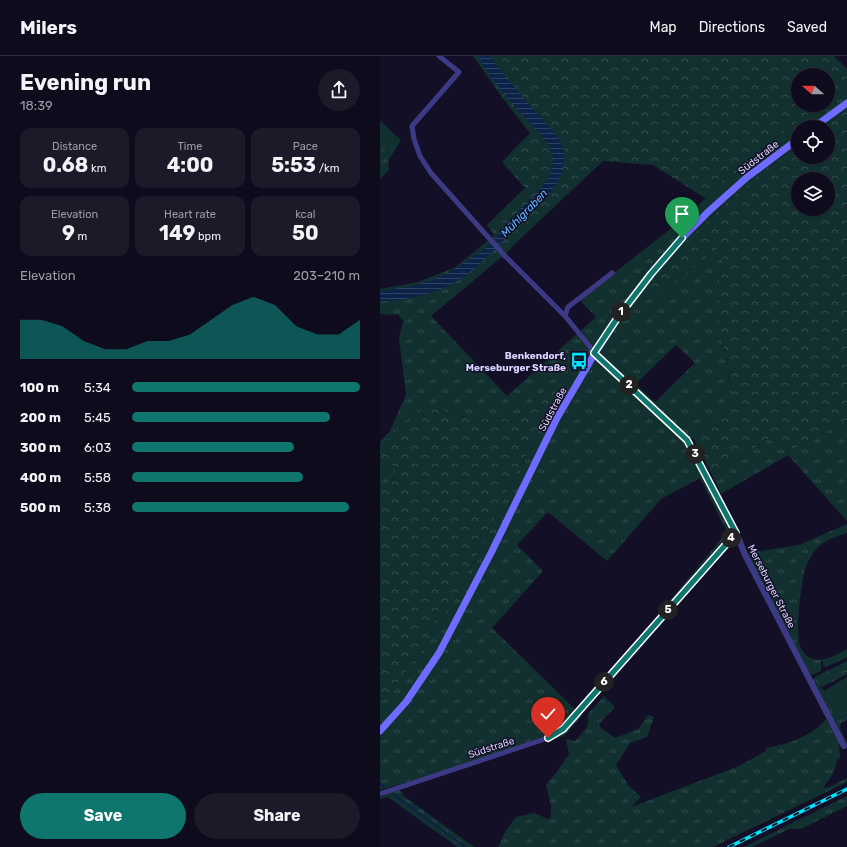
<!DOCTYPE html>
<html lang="en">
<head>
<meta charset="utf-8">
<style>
	body { margin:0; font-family:Rubik,sans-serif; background:#1c1929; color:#f1f3f6; height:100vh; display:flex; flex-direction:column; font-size:15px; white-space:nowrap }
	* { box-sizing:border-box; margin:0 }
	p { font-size:13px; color:#9b9ba3 }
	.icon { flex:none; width:22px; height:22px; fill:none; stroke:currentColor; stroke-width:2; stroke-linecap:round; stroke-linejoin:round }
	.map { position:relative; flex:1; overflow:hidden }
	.sheet { display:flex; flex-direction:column; background:#0e0b1c; width:380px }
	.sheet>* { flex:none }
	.needle { width:26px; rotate:291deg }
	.buttons { position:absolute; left:411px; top:12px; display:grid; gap:8px }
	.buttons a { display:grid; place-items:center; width:44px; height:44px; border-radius:50%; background:#0e0b1c; box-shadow:0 1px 3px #0004,0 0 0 1px #2e2b3b; font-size:20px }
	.pin { position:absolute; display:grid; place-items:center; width:34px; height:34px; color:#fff; margin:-41px -17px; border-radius:50% 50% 50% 0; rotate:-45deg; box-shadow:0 0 4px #0007 }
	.pin .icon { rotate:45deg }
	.km { position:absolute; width:20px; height:20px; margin:-10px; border-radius:50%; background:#222; color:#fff; font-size:11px; line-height:20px; text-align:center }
	.round { display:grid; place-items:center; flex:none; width:42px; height:42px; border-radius:21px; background:#1c1929 }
	.head { display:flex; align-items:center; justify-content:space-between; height:68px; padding:0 20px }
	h1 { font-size:22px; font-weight:700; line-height:30px }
	.figures { display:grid; grid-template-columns:repeat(3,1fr); gap:6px; height:68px; padding:4px 20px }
	.figures div { display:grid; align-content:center; border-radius:10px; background:#1c1929; text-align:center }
	.figures b { font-size:20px; font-weight:700 }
	.figures small { font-size:11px; font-weight:400 }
	.figures p { font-size:11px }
	.chart { height:112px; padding:8px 20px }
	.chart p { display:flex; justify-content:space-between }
	.chart svg { width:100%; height:72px; margin-top:4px; fill:#0f766e; opacity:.7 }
	.cta { display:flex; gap:8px; margin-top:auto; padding:8px 20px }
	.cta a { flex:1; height:46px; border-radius:24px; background:#0f766e; color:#fff; font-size:16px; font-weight:700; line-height:46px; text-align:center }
	.cta a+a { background:#1c1929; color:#f1f3f6 }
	ul { padding:0 20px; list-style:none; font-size:13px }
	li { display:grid; grid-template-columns:64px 48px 1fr; align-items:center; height:30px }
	li i { height:10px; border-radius:5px; background:#0f766e }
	header { display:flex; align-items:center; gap:24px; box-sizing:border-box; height:56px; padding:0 20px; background:#0e0b1c; border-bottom:1px solid #2e2b3b }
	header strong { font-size:19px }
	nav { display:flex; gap:22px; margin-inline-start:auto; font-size:14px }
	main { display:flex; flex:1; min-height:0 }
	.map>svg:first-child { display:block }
	.grass { fill:url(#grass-tufts); fill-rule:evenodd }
	.forest { fill:url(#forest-crowns); fill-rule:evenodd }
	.garden { fill:#12302f }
	.water { fill:url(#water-rules) }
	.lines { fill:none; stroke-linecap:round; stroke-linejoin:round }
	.stream { stroke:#0c2248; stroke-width:2 }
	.minor { stroke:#3d3a85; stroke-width:5 }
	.tertiary { stroke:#3d3a85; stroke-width:6 }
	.secondary { stroke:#6f6bff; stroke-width:7 }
	.rail-casing { stroke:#00e5ff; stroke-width:3.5 }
	.rail { stroke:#130f26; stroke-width:2; stroke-dasharray:6; stroke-linecap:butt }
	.route-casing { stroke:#fff; stroke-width:8 }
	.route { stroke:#0f766e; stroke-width:5 }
	.labels { text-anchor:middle; stroke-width:3; stroke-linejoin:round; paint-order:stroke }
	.street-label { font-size:10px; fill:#d9d4ff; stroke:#130f26 }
	.poi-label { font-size:10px; font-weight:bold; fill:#d9d4ff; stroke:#130f26; text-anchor:end }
	.water-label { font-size:11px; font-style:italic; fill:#62b6ff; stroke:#130f26 }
</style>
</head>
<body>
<header>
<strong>Milers</strong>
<nav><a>Map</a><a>Directions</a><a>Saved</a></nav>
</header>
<main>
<section class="sheet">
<div class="head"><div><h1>Evening run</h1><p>18:39</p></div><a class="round"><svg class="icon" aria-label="share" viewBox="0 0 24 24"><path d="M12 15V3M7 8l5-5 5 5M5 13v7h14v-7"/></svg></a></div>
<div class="figures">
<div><p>Distance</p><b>0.68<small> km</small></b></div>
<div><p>Time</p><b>4:00</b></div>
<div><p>Pace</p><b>5:53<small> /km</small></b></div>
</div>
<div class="figures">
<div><p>Elevation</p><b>9<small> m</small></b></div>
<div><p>Heart rate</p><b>149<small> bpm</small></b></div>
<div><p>kcal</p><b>50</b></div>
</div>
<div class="chart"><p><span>Elevation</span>203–210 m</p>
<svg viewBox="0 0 160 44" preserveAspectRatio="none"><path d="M0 44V20L10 20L20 24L30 33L40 38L50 38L60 33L70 33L80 29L90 20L100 11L110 6L120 11L130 24L140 29L150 29L160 20V44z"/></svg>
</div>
<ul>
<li><b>100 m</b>5:34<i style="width:100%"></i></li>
<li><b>200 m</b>5:45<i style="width:87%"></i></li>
<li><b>300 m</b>6:03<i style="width:71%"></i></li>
<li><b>400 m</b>5:58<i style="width:75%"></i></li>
<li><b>500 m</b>5:38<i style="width:95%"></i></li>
</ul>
<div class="cta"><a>Save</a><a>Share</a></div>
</section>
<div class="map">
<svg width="467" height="791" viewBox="0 0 467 791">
	<defs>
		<pattern id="grass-tufts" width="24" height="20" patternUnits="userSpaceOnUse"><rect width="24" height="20" fill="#12302f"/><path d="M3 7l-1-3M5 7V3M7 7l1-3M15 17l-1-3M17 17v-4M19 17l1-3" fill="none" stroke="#344d4e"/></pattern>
		<pattern id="forest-crowns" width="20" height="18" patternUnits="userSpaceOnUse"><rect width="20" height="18" fill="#12302f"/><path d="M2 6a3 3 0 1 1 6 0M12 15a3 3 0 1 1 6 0" fill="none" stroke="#344d4e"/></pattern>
		<pattern id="water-rules" width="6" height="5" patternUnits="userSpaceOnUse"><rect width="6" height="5" fill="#0c2248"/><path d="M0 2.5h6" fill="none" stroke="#2f4163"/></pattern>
	</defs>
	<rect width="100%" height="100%" fill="#130f26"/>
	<path class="grass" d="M467,31v23l-24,17h-25v18l-17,12 -60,50 -28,27 -36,64 18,-17 44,-34 4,10 -4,27v50l8,22 2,29 7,21 -16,14 -27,18 -14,-1 9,10 42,82 -1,4 -66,80 -1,-3 65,-78 -27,-54 -39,21 -54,62 -59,-49 -31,33 26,26 -51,57 90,88 -18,20 -184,54v-98h12l9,-7 6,-16 10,-7 4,-11 10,-11 1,-17 16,-14 27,-50 41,-87 18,-28 15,-57 -34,31 -28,1 -29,-3 -31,-11 -27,24 -20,15v-2l10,-11 16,-36 -7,-57 4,-17 -5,-6 -18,-1v-25l38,-7 36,-14 30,-24 10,-9 -7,-10 9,-9 23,24 -15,15 -73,61 76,80 89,-79 -16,-17 113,-89 35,-36 70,-54 23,-16h7v-4zM296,289l19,18 -40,39 -19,-18z
		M0,65l21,19 -13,21 1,9 -9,9v-24l11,-13 -11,-10z
		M467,364v101l-59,-66 -67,39 -9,-19 56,-36 21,12z
		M0,405l14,5 4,10 -18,13z
		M467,468v9c-13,4 -25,8 -34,20 -3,5 -6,11 -8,16 -4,17 -10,62 -5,77 2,8 10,13 18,14 10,0 21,-7 29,-11v8l-21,10 -3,-1v-4l-2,-1v10l-9,4 -2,-1 -63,-120 -7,-17 1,-2 7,18 51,-8z
		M441,618l-6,8 2,5 6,2 16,30 8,-4v5l-6,3 -1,5 7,15v4l-35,-68z
		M224,640l11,11 -16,17 2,4 14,10 23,-9 10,-14 6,2 -7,20 -17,6 -14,22 12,20 13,12 -10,10 108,-41 27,-15v-3c20,-3 48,-13 60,-29l13,24 1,16 -2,-1 -5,16 -10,14 6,-1 18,-9v4l-134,65h-215l8,-17 10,-13 18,-4 14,6 3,-1v-13l-5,-20 10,-12 13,-19 -3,-15 9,2 13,-15v-12z
		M19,734l4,3 -2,1 73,53h-17l-69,-50 -8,2v-2z
		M467,740v10l-46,23h-12l-37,18h-8z"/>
	<path class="forest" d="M93,0h361l13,13v18l-19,14v-26h-30v30h23c-40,28 -81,58 -116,93l-52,-33 -50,-4 -84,79 -23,-24 29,-28 -23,-26 28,-29 -26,-33z
		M467,54v310l-58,31 -21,-12 -56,36 -19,-37 27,-18 16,-14 -7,-21 -2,-29 -8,-22v-50l4,-27 -4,-10 -44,34 -18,17 -8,-3 -4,-7c44,-54 96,-102 153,-143v12h30v-30h-5zM418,123h30v30h-30z
		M0,76l11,10 -11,13z
		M181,327l-27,61 -18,28 -41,87 -27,51 -16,13 -1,17 -10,11 -4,11 -10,7 -5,16 -10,7h-12v-203l18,-13 -4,-10 -14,-5v-17l20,-15 27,-24 31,11 29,3 28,-1 34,-31z
		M467,605v13l-27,14 -3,-1 -2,-5 6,-8z"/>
	<path class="garden" d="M467,621v38l-8,4 -15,-28z"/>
	<path class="water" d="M98,0h12c15,22 34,42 52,63 7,8 18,18 21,29 4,12 -2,30 -9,40 -5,9 -14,15 -21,22 -27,24 -48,56 -80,73 -22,12 -48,18 -73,18v-10l33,-5 19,-6 16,-7 37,-24 37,-42 13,-12 13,-16 4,-10 1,-11 -4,-13c-23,-28 -54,-56 -71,-89z"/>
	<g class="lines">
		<path class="stream" d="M0,728l4,3
			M13,738l72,53"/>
		<path class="minor" d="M59,0l20,16 -47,54 2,13 6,17 11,17 73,82 61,61 30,37
			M185,260l3,-9 44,-34
			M0,738l168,-56 15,-9 173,-196"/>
		<path class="tertiary" d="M215,297l92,87 49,93 9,22 99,191"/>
		<path class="secondary" d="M434,71l33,-24
			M0,675l26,-29 33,-49 53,-102 65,-133 38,-65 23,-36 33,-43 31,-36 26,-26 38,-34 52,-39"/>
		<g class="rail-casing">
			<path id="rail" d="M349,791l118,-58"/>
		</g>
		<use href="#rail" class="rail"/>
	</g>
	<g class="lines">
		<g class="route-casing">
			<path id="route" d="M168,682l15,-9 173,-196 -49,-93 -93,-87 24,-36 33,-43 31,-36"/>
		</g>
		<use href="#route" class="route"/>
	</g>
	<defs>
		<g id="bus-bare" transform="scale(1.38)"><path d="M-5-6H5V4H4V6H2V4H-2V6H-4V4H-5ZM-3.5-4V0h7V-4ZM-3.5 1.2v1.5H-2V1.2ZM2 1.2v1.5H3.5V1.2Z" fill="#00e5ff" stroke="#130f26" stroke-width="2.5" paint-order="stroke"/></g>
	</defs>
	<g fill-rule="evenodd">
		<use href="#bus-bare" x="199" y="305"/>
	</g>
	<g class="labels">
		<g class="street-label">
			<text transform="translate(378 101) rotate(-38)" y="4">Südstraße</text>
			<text transform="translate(172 353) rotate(-62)" y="4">Südstraße</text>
			<text transform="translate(392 530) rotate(63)" y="4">Merseburger Straße</text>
			<text transform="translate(111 691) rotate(-18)" y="4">Südstraße</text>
		</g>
		<g class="poi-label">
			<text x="186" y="303">Benkendorf,<tspan x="186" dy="12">Merseburger Straße</tspan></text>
		</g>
		<g class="water-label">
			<text transform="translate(144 157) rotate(-46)" y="4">Mühlgraben</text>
		</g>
	</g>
</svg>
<div class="buttons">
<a><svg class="needle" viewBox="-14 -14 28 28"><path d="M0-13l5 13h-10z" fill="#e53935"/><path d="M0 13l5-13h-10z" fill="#9b9ba3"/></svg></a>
<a><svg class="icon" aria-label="locate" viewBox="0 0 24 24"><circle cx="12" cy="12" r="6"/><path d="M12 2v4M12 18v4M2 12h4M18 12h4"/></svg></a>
<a><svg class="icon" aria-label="layers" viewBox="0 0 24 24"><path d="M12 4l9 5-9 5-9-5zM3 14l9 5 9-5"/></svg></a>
</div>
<div class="pin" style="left:302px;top:182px;background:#1e9e55"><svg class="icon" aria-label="arrive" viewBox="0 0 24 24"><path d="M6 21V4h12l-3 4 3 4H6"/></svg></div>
<div class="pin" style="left:168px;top:682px;background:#d93025"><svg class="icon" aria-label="check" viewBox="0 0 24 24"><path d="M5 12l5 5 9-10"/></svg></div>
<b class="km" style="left:241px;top:256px">1</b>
<b class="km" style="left:249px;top:329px">2</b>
<b class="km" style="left:315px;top:398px">3</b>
<b class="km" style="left:351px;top:482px">4</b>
<b class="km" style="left:288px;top:554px">5</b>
<b class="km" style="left:224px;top:626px">6</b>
</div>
</main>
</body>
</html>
